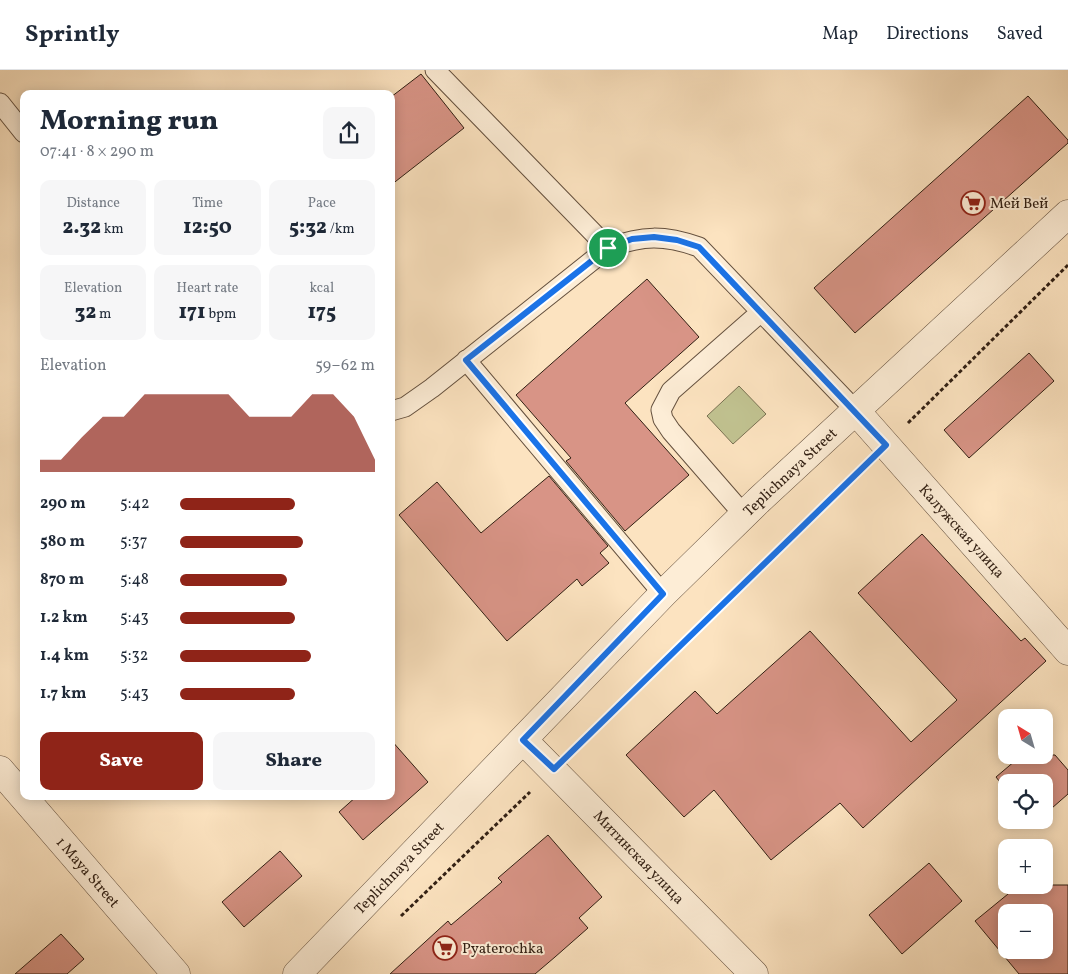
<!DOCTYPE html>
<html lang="en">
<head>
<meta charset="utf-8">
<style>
	body { margin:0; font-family:Vollkorn,serif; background:#f6f6f7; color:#1f2937; height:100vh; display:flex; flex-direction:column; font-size:19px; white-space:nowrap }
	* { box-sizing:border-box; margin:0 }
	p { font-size:16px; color:#747a83 }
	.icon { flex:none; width:28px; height:28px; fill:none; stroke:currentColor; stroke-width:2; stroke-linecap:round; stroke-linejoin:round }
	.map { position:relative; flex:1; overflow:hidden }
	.panel { position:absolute; left:20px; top:20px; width:375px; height:710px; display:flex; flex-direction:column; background:#fff; border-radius:10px; box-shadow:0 2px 12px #0003 }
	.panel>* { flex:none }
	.needle { width:32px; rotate:323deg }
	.fabs { position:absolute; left:998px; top:639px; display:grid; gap:10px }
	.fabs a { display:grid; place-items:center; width:55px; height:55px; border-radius:10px; background:#fff; box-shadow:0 2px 12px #0003; font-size:25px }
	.pin { position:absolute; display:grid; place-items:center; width:42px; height:42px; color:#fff; margin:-21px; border:2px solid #fff; border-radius:50%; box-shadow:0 1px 5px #0007 }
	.round { display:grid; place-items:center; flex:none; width:52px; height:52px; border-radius:10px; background:#f6f6f7 }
	.summary { display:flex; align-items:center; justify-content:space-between; height:85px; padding:0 20px }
	h1 { font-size:28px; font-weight:800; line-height:38px }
	.figures { display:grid; grid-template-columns:repeat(3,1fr); gap:8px; height:85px; padding:5px 20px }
	.figures div { display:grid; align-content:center; border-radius:10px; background:#f6f6f7; text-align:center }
	.figures b { font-size:21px; font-weight:800 }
	.figures small { font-size:14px; font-weight:400 }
	.figures p { font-size:14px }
	.chart { height:140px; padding:10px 20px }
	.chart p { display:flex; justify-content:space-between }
	.chart svg { width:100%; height:90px; margin-top:5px; fill:#8f2418; opacity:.7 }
	.primary-button { display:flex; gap:10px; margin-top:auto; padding:10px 20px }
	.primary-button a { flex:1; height:58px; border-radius:10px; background:#8f2418; color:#fff; font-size:20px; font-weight:800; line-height:58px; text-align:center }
	.primary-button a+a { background:#f6f6f7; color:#1f2937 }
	ul { padding:0 20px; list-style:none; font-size:16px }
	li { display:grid; grid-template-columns:80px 60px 1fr; align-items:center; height:38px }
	li i { height:12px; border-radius:6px; background:#8f2418 }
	header { display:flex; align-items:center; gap:30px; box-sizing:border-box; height:70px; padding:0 25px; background:#fff; border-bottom:1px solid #e0e1e3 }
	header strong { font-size:24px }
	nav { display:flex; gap:28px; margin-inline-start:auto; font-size:18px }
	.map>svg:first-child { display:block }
	.green { fill:#c1c391; stroke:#797152 }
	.building { fill:#d89486; stroke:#311f13; fill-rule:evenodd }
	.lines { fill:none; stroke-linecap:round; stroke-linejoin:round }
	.service-casing { stroke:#64503e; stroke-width:21 }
	.minor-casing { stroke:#64503e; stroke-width:29 }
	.tertiary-casing { stroke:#64503e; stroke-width:29 }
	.path { stroke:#311f13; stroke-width:3; stroke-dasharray:4 2.5; stroke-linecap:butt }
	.service { stroke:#fdedd6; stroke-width:19 }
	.minor { stroke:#fdedd6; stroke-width:28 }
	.tertiary { stroke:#fdedd6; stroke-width:28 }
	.route-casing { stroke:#fff; stroke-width:10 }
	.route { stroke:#1a73e8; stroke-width:6 }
	.labels { text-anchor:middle; stroke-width:4; stroke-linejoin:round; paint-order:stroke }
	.poi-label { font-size:15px; fill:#311f13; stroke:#fdedd6; text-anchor:start }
	.street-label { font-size:15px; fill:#311f13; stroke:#fdedd6 }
</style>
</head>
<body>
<header>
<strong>Sprintly</strong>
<nav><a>Map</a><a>Directions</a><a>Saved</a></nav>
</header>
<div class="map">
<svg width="1068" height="904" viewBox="0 0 1068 904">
	<rect width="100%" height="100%" fill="#fce3c0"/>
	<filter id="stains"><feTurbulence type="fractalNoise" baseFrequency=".004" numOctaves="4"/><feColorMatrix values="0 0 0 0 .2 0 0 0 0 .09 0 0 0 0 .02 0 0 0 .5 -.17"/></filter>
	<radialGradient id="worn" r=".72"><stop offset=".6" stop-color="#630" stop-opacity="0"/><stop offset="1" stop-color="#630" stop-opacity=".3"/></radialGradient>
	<path class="green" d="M739,316l27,28 -33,30 -26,-28z"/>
	<path class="building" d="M421,4l43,54 -73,57v-88z
		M1028,26l40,44v3l-213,190 -41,-45z
		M647,209l52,58 -74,66 64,72 -64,56 -59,-70 5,-3 -55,-63z
		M1029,283l25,28 -85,77 -25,-28z
		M549,406l59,70 -8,7 9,10 -27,23 -5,-7 -70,62 -108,-126 38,-33 44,51z
		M922,464l99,107 4,-3 21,23 -183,167 -23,-25 -69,57 -57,-70 -30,27 -58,-62 69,-64 22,23 93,-83 101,111 46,-42 -99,-107z
		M391,670l37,42 -65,58 -24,-28 18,-16h34z
		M1022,685h33l13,15v24l-24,21v-33h-38v8l-10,-13z
		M548,765l54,62 -23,21 9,10 -33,29 -20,17h-145l58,-53 3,4 51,-43 -4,-4z
		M280,781l22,25 -58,51 -22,-25z
		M929,793l33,38 -60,53 -33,-39z
		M1019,815h49v89h-49l-44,-53zM1006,842h38v38h-38z
		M61,864l23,25 -17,15h-52z"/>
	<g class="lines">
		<g class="service-casing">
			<path id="service" d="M435,0l173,178
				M0,33l24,30
				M466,290l197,234
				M391,341l14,-4 27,-19 176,-140c35,-13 56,-13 91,-1l156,163
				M744,445l-73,-84 -8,-12 -2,-9 10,-19 90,-79"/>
		</g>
		<g class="minor-casing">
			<path id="minor" d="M855,340l213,241
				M523,670l231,234
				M297,904l366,-380 95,-93 310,-287"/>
		</g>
		<g class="tertiary-casing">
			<path id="tertiary" d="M0,700l176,204"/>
		</g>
		<path class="path" d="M908,353l160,-158
			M576,678l287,-280
			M401,846l129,-124"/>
		<use href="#service" class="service"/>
		<use href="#minor" class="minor"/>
		<use href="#tertiary" class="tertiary"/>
	</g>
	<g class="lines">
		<g class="route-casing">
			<path id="route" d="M654,167l23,3 22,7 187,198 -332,324 -31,-29 140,-146 -197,-234 142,-112 24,-9z"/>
		</g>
		<use href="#route" class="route"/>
	</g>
	<defs>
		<g id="supermarket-ring" transform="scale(1.25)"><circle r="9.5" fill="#fdedd6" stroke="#8f2418" stroke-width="1.5"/><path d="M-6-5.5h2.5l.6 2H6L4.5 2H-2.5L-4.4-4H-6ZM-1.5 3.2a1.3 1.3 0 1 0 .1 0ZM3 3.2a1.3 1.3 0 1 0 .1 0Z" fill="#8f2418"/></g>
	</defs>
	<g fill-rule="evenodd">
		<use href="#supermarket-ring" x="973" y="133"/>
		<use href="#supermarket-ring" x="445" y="878"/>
	</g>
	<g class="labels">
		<g class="poi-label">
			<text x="990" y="138">Мей Вей</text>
			<text x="462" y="883">Pyaterochka</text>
		</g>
		<g class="street-label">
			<text transform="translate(790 402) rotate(-43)" y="5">Teplichnaya Street</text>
			<text transform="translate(962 461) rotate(48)" y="5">Калужская улица</text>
			<text transform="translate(639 787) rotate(46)" y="5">Митинская улица</text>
			<text transform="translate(399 798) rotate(-46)" y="5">Teplichnaya Street</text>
			<text transform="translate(88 802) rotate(49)" y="5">1 Maya Street</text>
		</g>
	</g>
	<rect width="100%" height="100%" filter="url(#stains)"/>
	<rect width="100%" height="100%" fill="url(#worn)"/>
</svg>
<div class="fabs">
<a><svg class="needle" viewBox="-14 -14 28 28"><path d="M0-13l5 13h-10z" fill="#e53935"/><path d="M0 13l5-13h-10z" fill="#747a83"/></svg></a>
<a><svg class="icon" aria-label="locate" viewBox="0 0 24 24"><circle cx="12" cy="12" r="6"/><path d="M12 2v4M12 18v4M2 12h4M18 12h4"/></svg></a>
<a>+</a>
<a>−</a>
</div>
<div class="pin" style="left:608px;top:178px;background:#1e9e55"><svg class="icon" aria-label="arrive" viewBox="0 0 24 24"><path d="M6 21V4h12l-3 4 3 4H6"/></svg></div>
<section class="panel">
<div class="summary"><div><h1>Morning run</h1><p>07:41 · 8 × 290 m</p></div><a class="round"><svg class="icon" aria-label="share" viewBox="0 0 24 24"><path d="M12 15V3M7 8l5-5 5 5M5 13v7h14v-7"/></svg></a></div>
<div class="figures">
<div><p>Distance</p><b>2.32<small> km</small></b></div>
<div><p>Time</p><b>12:50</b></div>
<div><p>Pace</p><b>5:32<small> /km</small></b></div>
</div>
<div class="figures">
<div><p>Elevation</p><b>32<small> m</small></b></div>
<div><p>Heart rate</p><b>171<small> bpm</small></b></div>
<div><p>kcal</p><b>175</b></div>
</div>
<div class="chart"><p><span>Elevation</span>59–62 m</p>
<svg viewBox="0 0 160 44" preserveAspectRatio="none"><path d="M0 44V38L10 38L20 27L30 17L40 17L50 6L60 6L70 6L80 6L90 6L100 17L110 17L120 17L130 6L140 6L150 17L160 38V44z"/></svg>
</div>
<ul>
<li><b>290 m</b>5:42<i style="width:59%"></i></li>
<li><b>580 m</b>5:37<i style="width:63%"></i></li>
<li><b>870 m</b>5:48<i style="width:55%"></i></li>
<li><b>1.2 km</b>5:43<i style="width:59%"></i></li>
<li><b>1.4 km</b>5:32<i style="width:67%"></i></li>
<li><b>1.7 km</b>5:43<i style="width:59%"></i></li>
</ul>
<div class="primary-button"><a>Save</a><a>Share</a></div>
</section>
</div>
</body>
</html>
